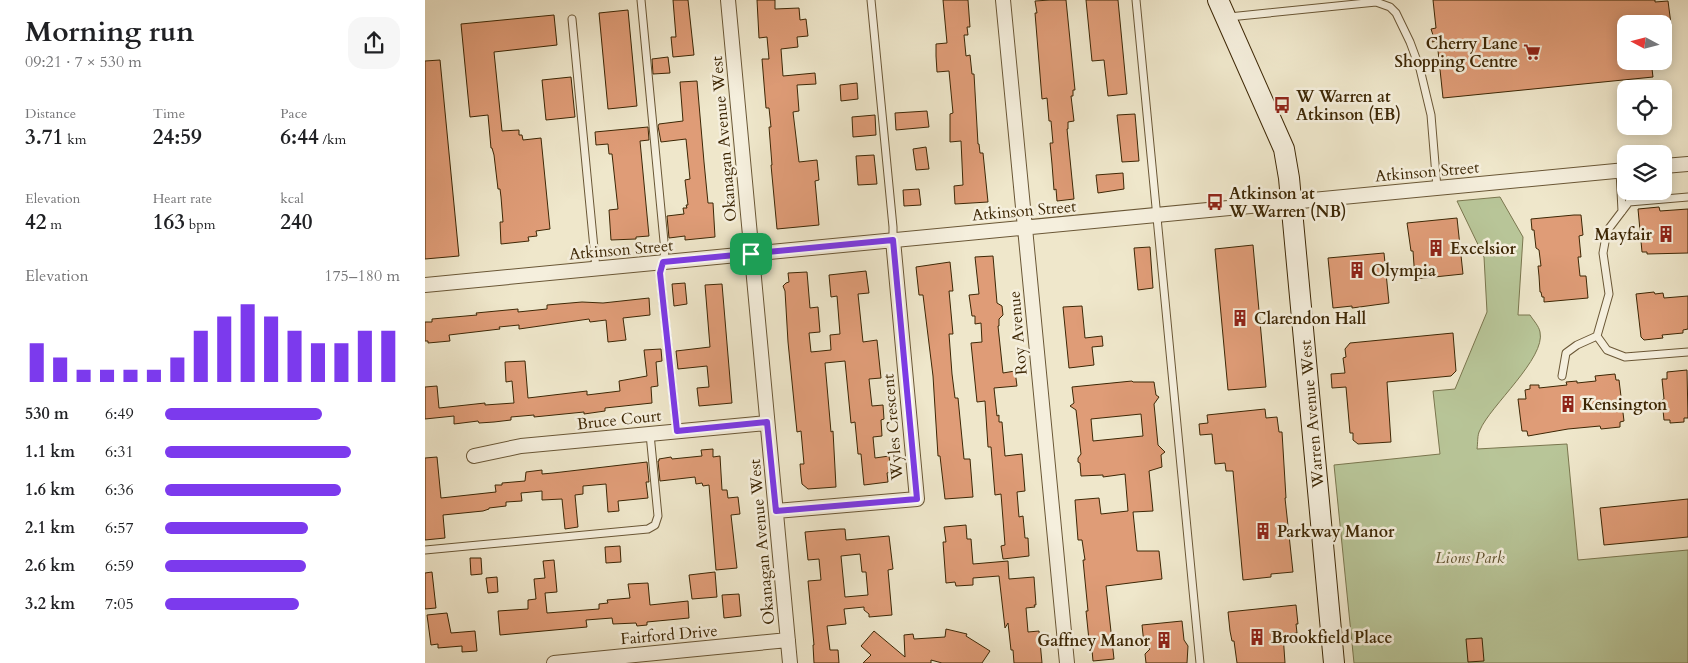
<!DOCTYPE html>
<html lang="en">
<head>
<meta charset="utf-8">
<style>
	body { margin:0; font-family:Cardo,serif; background:#f6f6f6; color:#202124; height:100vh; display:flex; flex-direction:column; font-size:19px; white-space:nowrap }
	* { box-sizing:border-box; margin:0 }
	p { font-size:16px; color:#757577 }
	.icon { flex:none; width:28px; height:28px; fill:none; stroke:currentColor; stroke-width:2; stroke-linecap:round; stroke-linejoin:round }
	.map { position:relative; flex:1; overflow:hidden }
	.drawer { display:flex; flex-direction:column; background:#fff; width:425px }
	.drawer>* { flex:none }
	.needle { width:32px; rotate:277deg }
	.controls { position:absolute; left:1192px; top:15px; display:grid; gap:10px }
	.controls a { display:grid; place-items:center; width:55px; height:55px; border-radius:10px; background:#fff; box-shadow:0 2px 12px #0003; font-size:25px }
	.pin { position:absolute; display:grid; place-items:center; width:42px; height:42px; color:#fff; margin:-21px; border-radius:10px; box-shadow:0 2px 8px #0006 }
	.round { display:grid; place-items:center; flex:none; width:52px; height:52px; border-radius:15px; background:#f6f6f6 }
	.head { display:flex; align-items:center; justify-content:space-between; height:85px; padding:0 25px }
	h1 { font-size:28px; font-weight:700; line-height:38px }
	.metrics { display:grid; grid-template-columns:repeat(3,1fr); gap:8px; height:85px; padding:5px 25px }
	.metrics div { display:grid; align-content:center }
	.metrics b { font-size:21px; font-weight:700 }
	.metrics small { font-size:14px; font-weight:400 }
	.metrics p { font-size:14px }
	.chart { height:140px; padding:10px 25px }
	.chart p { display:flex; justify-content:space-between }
	.chart svg { width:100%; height:90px; margin-top:5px; stroke:#7c3aed; stroke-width:6 }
	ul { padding:0 25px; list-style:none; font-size:16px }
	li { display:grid; grid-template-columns:80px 60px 1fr; align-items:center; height:38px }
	li i { height:12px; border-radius:6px; background:#7c3aed }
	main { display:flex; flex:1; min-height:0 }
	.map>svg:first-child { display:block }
	.green { fill:#b8c598; stroke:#7a764e }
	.building { fill:#df9c77; stroke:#3d2705; fill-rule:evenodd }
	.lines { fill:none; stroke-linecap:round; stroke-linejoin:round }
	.lane-casing { stroke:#6a5736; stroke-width:9 }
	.street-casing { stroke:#6a5736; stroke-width:16 }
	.secondary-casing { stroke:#3d2705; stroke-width:22 }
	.lane { stroke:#f5efdd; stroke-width:7 }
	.street { stroke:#f5efdd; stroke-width:14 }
	.secondary { stroke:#f5efdd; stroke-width:20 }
	.route-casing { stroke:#fff; stroke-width:10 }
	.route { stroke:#7c3aed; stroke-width:6 }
	.labels { text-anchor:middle; stroke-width:5; stroke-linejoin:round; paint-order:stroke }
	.poi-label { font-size:16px; font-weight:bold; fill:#3d2705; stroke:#f5efdd; text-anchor:start }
	.street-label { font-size:16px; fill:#3d2705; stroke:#f5efdd }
	.park-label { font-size:16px; font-style:italic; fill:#5c4e2a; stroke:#f5efdd }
</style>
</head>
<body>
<main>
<section class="drawer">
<div class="head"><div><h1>Morning run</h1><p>09:21 · 7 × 530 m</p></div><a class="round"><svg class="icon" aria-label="share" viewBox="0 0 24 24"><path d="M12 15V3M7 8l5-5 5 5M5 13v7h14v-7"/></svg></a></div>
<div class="metrics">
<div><p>Distance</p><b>3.71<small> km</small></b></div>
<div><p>Time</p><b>24:59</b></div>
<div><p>Pace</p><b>6:44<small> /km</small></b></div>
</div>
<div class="metrics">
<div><p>Elevation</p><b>42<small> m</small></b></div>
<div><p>Heart rate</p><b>163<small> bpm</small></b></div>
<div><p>kcal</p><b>240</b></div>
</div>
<div class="chart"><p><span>Elevation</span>175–180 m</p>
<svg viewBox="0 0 160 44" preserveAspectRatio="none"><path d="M5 44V25M15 44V32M25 44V38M35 44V38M45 44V38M55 44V38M65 44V32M75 44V19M85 44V12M95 44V6M105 44V12M115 44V19M125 44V25M135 44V25M145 44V19M155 44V19"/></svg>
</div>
<ul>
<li><b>530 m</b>6:49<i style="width:67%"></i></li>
<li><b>1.1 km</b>6:31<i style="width:79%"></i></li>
<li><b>1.6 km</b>6:36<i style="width:75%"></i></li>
<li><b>2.1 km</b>6:57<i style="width:61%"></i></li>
<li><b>2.6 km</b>6:59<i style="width:60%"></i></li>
<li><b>3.2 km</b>7:05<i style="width:57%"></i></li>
</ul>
</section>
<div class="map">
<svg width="1263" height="663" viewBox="0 0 1263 663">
	<rect width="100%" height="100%" fill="#efe7cb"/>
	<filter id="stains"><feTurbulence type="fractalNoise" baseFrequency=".004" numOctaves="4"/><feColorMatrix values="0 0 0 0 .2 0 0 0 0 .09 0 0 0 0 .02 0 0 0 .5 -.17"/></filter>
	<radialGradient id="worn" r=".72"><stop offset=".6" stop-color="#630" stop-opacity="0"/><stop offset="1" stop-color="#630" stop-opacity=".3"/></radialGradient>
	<path class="green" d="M1075,197l23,40 -5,78h12c3,5 9,11 10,17 6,26 -50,74 -60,98 -3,5 -2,13 -3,19l90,-5 11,116 110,-10v113h-334l-20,-198 106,-11 -7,-63 22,-2 32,-77 -3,-55 -27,-56z"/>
	<path class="building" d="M248,0h15l6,55 -21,2 -2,-20h5z
		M332,0h18v9l24,-1 1,12 6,-1 2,17 -11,1 1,10 -17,2 2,27 32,-3 1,11 -19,1 2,26 -6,1 6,50 18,-2 2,20 -4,1 4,44 -42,4 -6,-64h1l-3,-38h2l-2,-19h-3l-4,-49h7l-2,-22 -8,1z
		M518,0h25l2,27h-3l1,8h-4l2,21 4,-1 2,19h2l4,70h1l1,9h3l5,49 -33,2 -1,-18 9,-1 -2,-44 -11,1v-28l3,-1 -4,-42 -12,1 -1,-16v-12l11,-1z
		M625,0h16l9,90h-2v6h-2l3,25 -6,1v7h-1l7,70 -17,2 -1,-12 -2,1 -2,-26 -2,-21h3l-2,-22h-2l-2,-23 -5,1 -7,-86h2l-2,-12z
		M661,0h32l9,94 -19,2 -4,-36 -12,1z
		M1008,0h222v2l13,-1 3,23h-45v37h25l2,16 -210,21 -6,-57 -5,1 1,-7 -2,-6 5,-1z
		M203,10l9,96 -29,3 -9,-96z
		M129,15l3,30 -63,7 8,79 17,-1v5h3l1,5 18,-2 9,91 -14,2 1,5 -9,1 1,4 -28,3 -1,-22h3l-2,-25 -1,-8h-2l-4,-34 -2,-7h-1l-3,-33 -18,2 -9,-93z
		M243,57l2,16 -17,1 -1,-15z
		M15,60l19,196 -34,3v-198z
		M146,77l4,40 -29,3 -4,-40z
		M272,81l7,81 4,41h5l2,34 -30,3v-4l-16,2 -2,-22 17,-2 -1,-6h4l-1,-3h2l-3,-25 5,-1 -4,-40 -25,3 -3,-16 1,-2 24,-3 -3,-39z
		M432,83l1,16 -17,2 -1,-16z
		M502,111l2,16 -33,3 -1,-17z
		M710,114l4,47 -17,1 -5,-47z
		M450,115l1,20 -23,2 -1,-20z
		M223,127l1,13 -9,1 9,95 -13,1v2l-25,1 -2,-30 9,-1 -6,-55h-3l-1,-10 -12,1 -1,-13z
		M501,147l3,22 -13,1 -3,-21z
		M449,155l3,29 -19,1 -2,-29z
		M698,173l1,16 -26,4 -2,-18z
		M494,189l2,16 -17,1 -1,-16z
		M1234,207l1,4 28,-2v44l-41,1v-2h-5l-4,-43z
		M1149,215h7l2,20 -4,1 2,21h-3l2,19h6l2,22 -44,4v-5h-2l-1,-5h-1l-1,-16 -1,-10h3l-2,-16 -3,-2 -2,-18h-2l-1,-11z
		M1032,218l6,56 -48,5 -2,-28h-2l-4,-28z
		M828,245l13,142 -38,3 -13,-141z
		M725,247l3,41 -15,2 -4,-42z
		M959,253l5,50 -37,5v-2l-19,2 -5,-50z
		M568,256l4,47 5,3 1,9 -4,4v7h-1l5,47 12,-2 2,15 -23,2 3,28 2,-1v7h3l3,34 17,-2 3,37 -8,1 2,25 4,-1 2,22h3l1,18 -26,3 -2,-13 4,-1 -4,-51 -6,1 -4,-48h-3l-3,-46 -8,1 -6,-59 11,-1 -1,-19 -6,1v-8h-3l-3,-21 10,-1 -4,-37z
		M525,262l3,29h-4l4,43h-4l3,40 3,24h3l6,61h6l3,38 -28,2 -5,-43h-2l-5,-80 -10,-81h-4l-3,-28z
		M441,271l3,22 -11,1 5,48 14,-2 4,38 -12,1 3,27 11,-1 1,14 -3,1 1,16 -9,1 2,21 14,-2 2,16 -4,1 1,9 -24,3 -3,-31h-3l-3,-32 -4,1 -6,-62 -20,2 6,69 2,-1 3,56 -28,2 -6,-5 -1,-8 -1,-12h4l-3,-33 -4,1 -9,-90 -3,-51 -2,-5 3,-3 3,-1 -1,-9 19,-1 3,36 8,-1 2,25 -11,1 2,19 20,-2 -1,-15 10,-1 -3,-38 -6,1 -2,-22z
		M260,283l2,21 -13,2 -2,-22z
		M297,284l10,119 -33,3 -2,-18 12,-1 -2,-21 -29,3 -2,-18 34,-4 -5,-62z
		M1229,292l1,2 8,-1 1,5 24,-2v33l-5,1v3l-21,2 1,3 -19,2 -3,-3 -5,-43z
		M224,298l1,17 -27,3 3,22 -18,2 -2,-22 -16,2 -1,-3 -70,10v-4l-20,2 1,2 -51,6 1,6 -22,2v-2h-3v-19h7v-3l45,-4 -1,-2 42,-4v3l29,-3v-4l35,-3 21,1z
		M657,306l3,32 17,-2 1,10 -11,1 2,18 -25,3 -6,-61z
		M1028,333l3,38 -5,5 -64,6 4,60 -33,2 -5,-4v-7h-3l-4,-46 -14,1 -1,-14 14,-1 -2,-15 3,-1 -1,-8 5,-6z
		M236,349l1,12 -6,1 2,24 -7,1 1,16 -47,5v3l-21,3v-2l-50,5v-2l-23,2v3l-17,2 -15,1 -1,-2 -24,3v-8l-29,3v-32l12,-1 2,22 46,-5v2l29,-2 -2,-22 -6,1 -1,-20 20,-1 3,37 59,-7v4l33,-4 -1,-10 28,-5 -3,-26z
		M1262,370l1,48h-4v4l-14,1v-3h-6l-2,-20 2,-1 -2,-20h5v-7z
		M1190,374l1,6h3l5,41 -4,1v5l-19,2 -1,-3 -32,3 -40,7 -1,-5h-5l-4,-32h8l-1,-9 5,-1v-4h9v3l28,-3 -1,-3 11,-1v2l19,-2 -1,-5z
		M707,381l1,1h21l2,13 3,2 -5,7 4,41 7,7 -4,3 1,12 -13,4 4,40 -20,1 4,39h22l3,28 -56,7 8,73 -21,2 -1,-11h-2l-4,-39h2l-5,-51h2l-3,-20h-4l-3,-40 24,-2 2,16 27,-3 -3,-37 -22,3v-2l-22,1 -1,-13 -2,-1v-4l3,-4 -5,-44 -6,-4 4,-3 -2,-16zM716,414l2,22 -50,5 -2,-22z
		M840,409l1,9 11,-1 2,15h3l4,66h-1l8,74 -22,2v3l-28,3 -10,-109h-7l-1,-8 -10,1 -3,-30 -12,1 -1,-11 9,-1 -1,-8z
		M288,449v8l7,-1 2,34h5l1,8 10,-1 2,17 -9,1 6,53 -21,2 -7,-85 -6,1 -1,-3 -6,1 -1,-7 -35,4 -2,-20h1v-2l12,-2 1,2 30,-3 -1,-6z
		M12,457l4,41 55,-6 -1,-7h7v-2l23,-2 1,-9 16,-2v4l11,-1 94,-11 2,20h-3l2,16 -30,3 1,10 -11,1 -2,-28 -23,2v8l-8,1 3,32 -13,2 -3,-30 -20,1v-9l-21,2 1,8 -16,1v4l-17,2v1l-6,2 -40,4 2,23 -20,2v-82z
		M1263,499v38l-84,8 -4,-37z
		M541,525l1,14h4l2,25 35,-3 1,18 25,-2 2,28h-2l1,2 -9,1 2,24 11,-1 3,32h-28l-1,-13h-2l-3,-27 -3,5 -6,-52 -26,2v7l-17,1 -1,-4 -9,1 -3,-41h3l-2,-15z
		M415,529h5l1,11 43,-4 4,33 -5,1 4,45 -23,2v-3l-5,-4v-3l-20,2 2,15 -19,2 3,24h8l1,13h-25l-1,-18h1l-6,-64 13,-1 -2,-21 -11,1 -3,-28zM435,554l2,18h4l2,23 -23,2 -4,-41z
		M195,546l1,16 -15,1 -1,-16z
		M45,558h11l1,16 -11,1z
		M129,560l3,32 -12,1 2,20 52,-4v-5l9,-1 -1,-3 23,-2 -2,-14 20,-1 2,22 38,-4 1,17 -42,4v3l-10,1 -1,-3 -23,1 -1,-6 -26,2 1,7 -87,8 -2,-24 30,-2v-9l8,-1 -2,-20 11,-1 -2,-17z
		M7,572l4,36 -11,1v-36z
		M290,572l2,25 -25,2 -3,-24z
		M72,577l1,15 -10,1 -2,-15z
		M314,594l2,22 -17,2 -2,-23z
		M871,605l2,19h-2l1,9 -14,1 2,29h-48l-3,-22h-2l-2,-10 -2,-19z
		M22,613l4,20 24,-2 2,20 -15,1v-6l-24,2v-4l-7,1 -4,-30z
		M757,621l2,19 4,6 -1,17h-41l-1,-9 5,-5 -6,-5 -2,-19z
		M521,629l21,5 -1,2 24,15 -8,12h-40l-11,-3v3h-68l8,-8 -10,-9 13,-15 31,26 -1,-22 9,-1 1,5 31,-2z
		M1057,638l2,23 -16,1 -2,-23z"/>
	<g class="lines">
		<g class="lane-casing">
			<path id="lane" d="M216,0l24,252 -5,21 17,158
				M446,0l22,227v13
				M711,0l64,663
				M804,17l147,-15 14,5 6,6 14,29 10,27 11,46 6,73
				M147,19l24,250
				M1195,171l2,40
				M1263,197l-59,5 -22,29 -4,22 6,41 -12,42 10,14 18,7 63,-5
				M1137,376l4,-23 11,-8 20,-9
				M0,550l223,-21 7,-4 3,-9 -8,-82"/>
		</g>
		<g class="street-casing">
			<path id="street" d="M303,0l62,663
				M578,0l64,663
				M1239,166l24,-2
				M0,285l1201,-115
				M49,456l47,-10 246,-23
				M351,511l141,-12 -24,-259
				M129,663l234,-23"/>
		</g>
		<g class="secondary-casing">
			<path id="secondary" d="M793,0l66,149 5,29 45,485"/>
		</g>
		<use href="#lane" class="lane"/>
		<use href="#street" class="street"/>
		<use href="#secondary" class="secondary"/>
	</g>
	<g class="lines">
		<g class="route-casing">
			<path id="route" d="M468,240l24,259 -141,12 -9,-89 -90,9 -17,-158 3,-11z"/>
		</g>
		<use href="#route" class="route"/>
	</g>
	<defs>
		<g id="supermarket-bare" transform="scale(1.35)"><path d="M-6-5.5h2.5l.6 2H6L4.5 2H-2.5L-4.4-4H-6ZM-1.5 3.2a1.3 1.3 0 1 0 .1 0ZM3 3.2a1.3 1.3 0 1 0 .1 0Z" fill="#8f2418" stroke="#f5efdd" stroke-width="2.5" paint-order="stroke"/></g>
		<g id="bus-bare" transform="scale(1.35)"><path d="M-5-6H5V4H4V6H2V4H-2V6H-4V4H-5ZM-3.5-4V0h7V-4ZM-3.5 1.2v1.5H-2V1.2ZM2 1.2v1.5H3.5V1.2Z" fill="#8f2418" stroke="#f5efdd" stroke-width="2.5" paint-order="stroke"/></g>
		<g id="building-bare" transform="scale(1.35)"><path d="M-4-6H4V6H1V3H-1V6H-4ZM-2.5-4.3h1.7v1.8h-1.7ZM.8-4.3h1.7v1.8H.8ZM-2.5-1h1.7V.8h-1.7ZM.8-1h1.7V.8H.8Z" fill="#8f2418" stroke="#f5efdd" stroke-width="2.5" paint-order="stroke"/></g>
	</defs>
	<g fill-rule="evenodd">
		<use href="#supermarket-bare" x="1107" y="52"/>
		<use href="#bus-bare" x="857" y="105"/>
		<use href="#bus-bare" x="790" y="202"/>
		<use href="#building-bare" x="1241" y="234"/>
		<use href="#building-bare" x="1011" y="248"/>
		<use href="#building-bare" x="932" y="270"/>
		<use href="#building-bare" x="815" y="318"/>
		<use href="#building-bare" x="1143" y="404"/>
		<use href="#building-bare" x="838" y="531"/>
		<use href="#building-bare" x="832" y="637"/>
		<use href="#building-bare" x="739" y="640"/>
	</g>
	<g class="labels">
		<g class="poi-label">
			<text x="1093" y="49" text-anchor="end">Cherry Lane<tspan x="1093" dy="18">Shopping Centre</tspan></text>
			<text x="871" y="102">W Warren at<tspan x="871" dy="18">Atkinson (EB)</tspan></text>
			<text x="804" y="199">Atkinson at<tspan x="804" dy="18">W Warren (NB)</tspan></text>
			<text x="1227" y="240" text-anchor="end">Mayfair</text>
			<text x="1025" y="254">Excelsior</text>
			<text x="946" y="276">Olympia</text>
			<text x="829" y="324">Clarendon Hall</text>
			<text x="1157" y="410">Kensington</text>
			<text x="852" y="537">Parkway Manor</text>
			<text x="846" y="643">Brookfield Place</text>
			<text x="725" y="646" text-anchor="end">Gaffney Manor</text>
		</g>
		<g class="street-label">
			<text transform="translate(298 139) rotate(-95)" y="6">Okanagan Avenue West</text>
			<text transform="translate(1002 171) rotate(-5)" y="6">Atkinson Street</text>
			<text transform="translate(599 210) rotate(-5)" y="6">Atkinson Street</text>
			<text transform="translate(196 249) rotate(-5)" y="6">Atkinson Street</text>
			<text transform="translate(592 333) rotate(-95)" y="6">Roy Avenue</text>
			<text transform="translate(886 414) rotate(-95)" y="6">Warren Avenue West</text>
			<text transform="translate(194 419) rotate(-6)" y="6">Bruce Court</text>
			<text transform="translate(467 427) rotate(-95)" y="6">Wyles Crescent</text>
			<text transform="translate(336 542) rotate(-95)" y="6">Okanagan Avenue West</text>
			<text transform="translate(244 634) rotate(-5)" y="6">Fairford Drive</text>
		</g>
		<g class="park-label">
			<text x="1045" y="563">Lions Park</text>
		</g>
	</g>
	<rect width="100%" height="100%" filter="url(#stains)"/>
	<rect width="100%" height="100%" fill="url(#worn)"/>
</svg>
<div class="controls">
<a><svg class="needle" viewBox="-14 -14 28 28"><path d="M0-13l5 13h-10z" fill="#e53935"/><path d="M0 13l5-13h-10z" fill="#757577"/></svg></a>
<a><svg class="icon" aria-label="locate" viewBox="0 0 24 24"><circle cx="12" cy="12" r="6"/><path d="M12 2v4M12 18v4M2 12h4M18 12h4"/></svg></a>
<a><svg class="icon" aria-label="layers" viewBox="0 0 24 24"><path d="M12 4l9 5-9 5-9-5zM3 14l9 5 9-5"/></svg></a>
</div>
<div class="pin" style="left:326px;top:254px;background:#1e9e55"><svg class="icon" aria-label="arrive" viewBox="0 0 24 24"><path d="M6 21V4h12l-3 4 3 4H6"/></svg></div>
</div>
</main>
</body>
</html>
